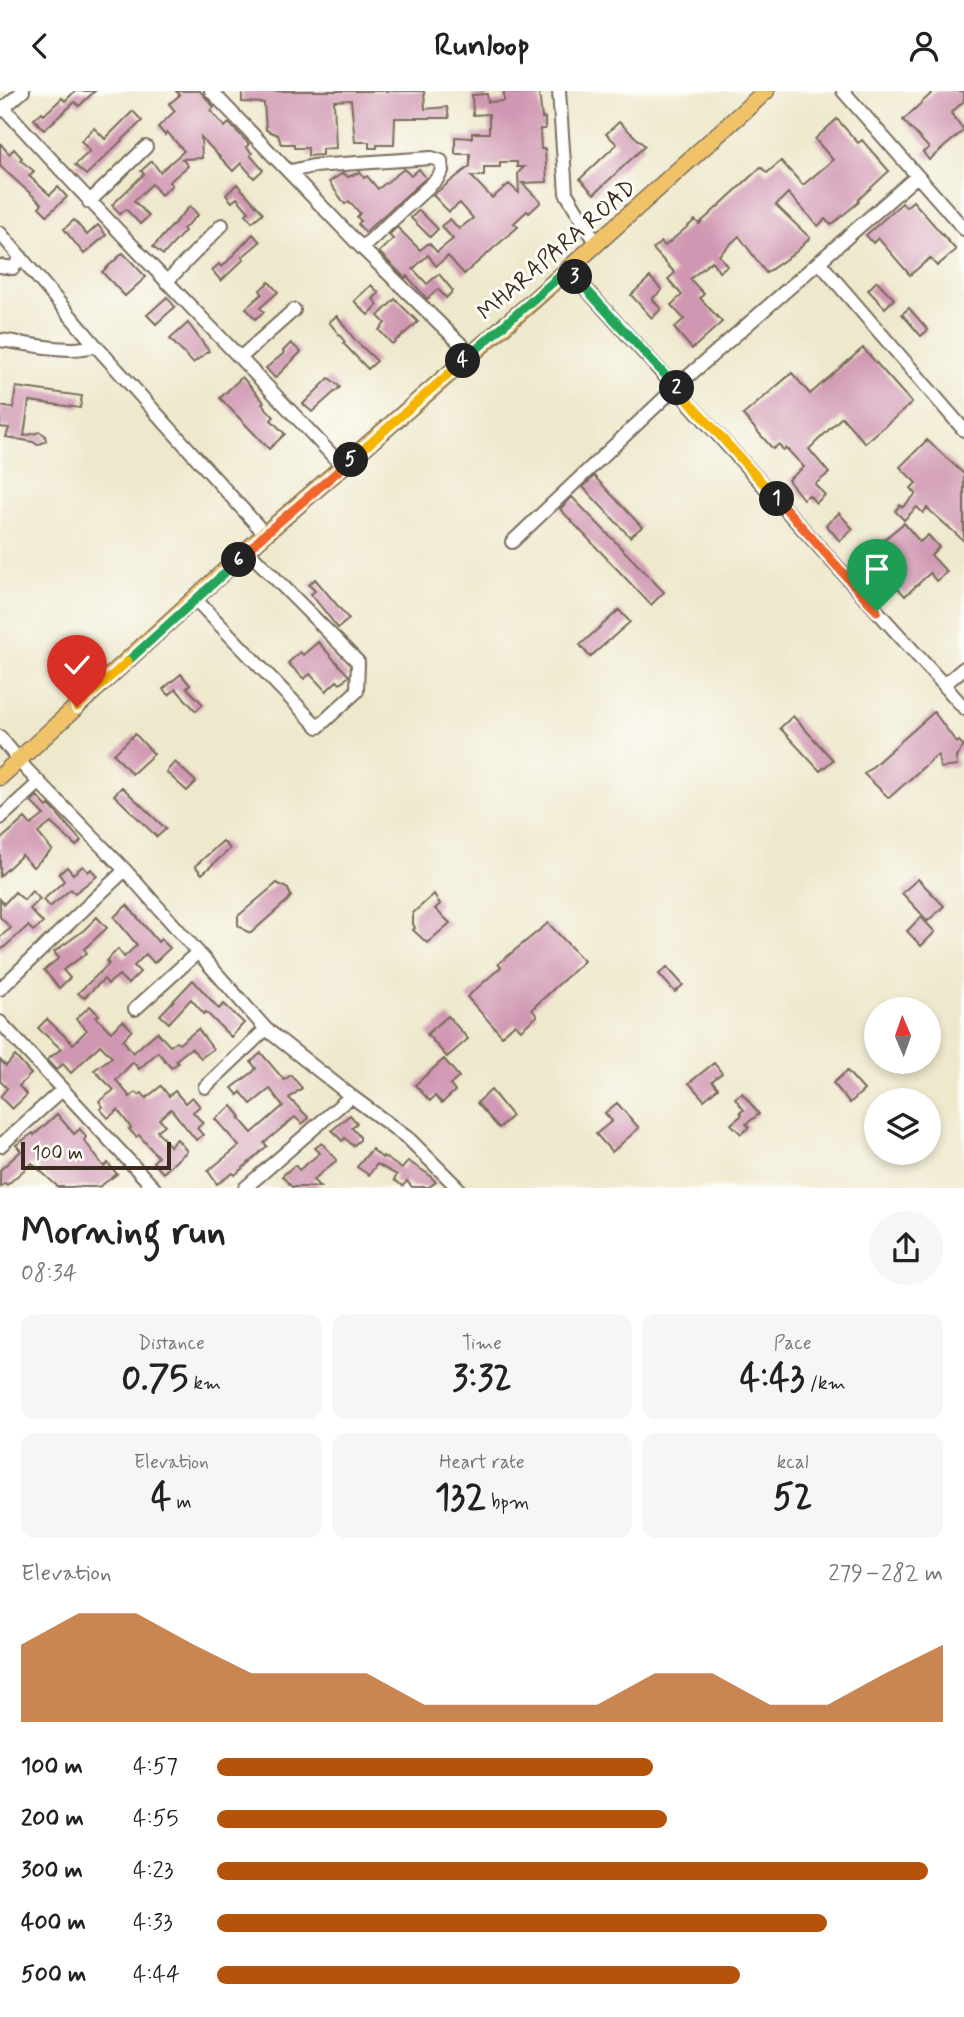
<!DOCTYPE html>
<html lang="en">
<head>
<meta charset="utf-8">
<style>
	body { margin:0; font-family:Mynerve,sans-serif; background:#f6f6f6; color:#222; height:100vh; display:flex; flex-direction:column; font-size:26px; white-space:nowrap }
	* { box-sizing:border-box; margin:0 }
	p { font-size:23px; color:#767676 }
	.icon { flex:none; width:38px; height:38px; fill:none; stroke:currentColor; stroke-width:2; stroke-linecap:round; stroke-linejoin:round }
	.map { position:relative; height:1097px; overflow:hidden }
	.drawer { display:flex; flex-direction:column; background:#fff; flex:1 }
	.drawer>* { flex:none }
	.needle { width:46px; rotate:358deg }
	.buttons { position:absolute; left:864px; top:906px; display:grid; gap:14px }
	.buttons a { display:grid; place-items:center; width:77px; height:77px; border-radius:50%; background:#fff; box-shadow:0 4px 10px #0003; font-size:35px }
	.scale { position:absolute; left:21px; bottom:18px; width:150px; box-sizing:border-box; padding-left:7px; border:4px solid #3b2a1e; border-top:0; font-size:19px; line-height:24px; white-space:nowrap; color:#3b2a1e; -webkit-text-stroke:5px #fdfcf7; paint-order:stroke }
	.pin { position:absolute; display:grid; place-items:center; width:60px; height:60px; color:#fff; margin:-72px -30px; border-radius:50% 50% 50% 0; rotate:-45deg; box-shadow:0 0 7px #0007 }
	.pin .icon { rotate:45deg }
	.km { position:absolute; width:35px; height:35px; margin:-18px; border-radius:50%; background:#222; color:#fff; font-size:19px; line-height:35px; text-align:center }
	.round { display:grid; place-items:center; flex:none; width:74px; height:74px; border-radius:37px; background:#f6f6f6 }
	.summary { display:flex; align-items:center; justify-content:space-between; height:119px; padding:0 21px }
	h1 { font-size:38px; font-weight:700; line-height:52px }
	.stats { display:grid; grid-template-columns:repeat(3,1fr); gap:10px; height:119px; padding:7px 21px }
	.stats div { display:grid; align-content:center; border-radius:14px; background:#f6f6f6; text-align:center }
	.stats b { font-size:35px; font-weight:700 }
	.stats small { font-size:19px; font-weight:400 }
	.stats p { font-size:19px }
	.chart { height:196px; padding:14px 21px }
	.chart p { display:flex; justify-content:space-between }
	.chart svg { width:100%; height:126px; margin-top:7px; fill:#b45309; opacity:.7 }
	ul { padding:0 21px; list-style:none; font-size:23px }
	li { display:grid; grid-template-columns:112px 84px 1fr; align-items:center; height:52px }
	li i { height:18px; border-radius:9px; background:#b45309 }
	header { display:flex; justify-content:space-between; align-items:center; height:91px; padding:0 21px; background:#fff; font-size:32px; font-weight:700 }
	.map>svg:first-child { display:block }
	.building { fill:#d097b2; fill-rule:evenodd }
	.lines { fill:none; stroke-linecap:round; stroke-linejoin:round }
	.minor-casing { stroke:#7a6c5b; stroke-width:16 }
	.major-casing { stroke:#7a6c5b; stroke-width:19 }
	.minor { stroke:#fff; stroke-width:12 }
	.major { stroke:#f0c369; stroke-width:16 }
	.split-1-casing { stroke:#fff; stroke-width:14 }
	.split-2-casing { stroke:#fff; stroke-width:14 }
	.split-3-casing { stroke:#fff; stroke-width:14 }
	.split-4-casing { stroke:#fff; stroke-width:14 }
	.split-5-casing { stroke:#fff; stroke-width:14 }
	.split-6-casing { stroke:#fff; stroke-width:14 }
	.split-7-casing { stroke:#fff; stroke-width:14 }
	.split-8-casing { stroke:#fff; stroke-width:14 }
	.split-1 { stroke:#f0652b; stroke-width:9 }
	.split-2 { stroke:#f5b400; stroke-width:9 }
	.split-3 { stroke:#22a559; stroke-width:9 }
	.split-4 { stroke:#22a559; stroke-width:9 }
	.split-5 { stroke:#f5b400; stroke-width:9 }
	.split-6 { stroke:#f0652b; stroke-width:9 }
	.split-7 { stroke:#22a559; stroke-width:9 }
	.split-8 { stroke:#f5b400; stroke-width:9 }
	.labels { text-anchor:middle; stroke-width:6; stroke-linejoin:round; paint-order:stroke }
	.street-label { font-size:23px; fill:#3b2a1e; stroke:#fdfcf7 }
</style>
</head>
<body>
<header><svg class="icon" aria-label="back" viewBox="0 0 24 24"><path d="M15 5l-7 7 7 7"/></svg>Runloop<svg class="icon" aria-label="person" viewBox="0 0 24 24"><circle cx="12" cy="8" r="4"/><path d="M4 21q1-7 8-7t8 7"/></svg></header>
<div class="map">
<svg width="964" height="1097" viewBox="0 0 964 1097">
	<rect width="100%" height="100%" fill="#fdfcf7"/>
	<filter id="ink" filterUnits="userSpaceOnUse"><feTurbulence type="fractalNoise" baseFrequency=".0143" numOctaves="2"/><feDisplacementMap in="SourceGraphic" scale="14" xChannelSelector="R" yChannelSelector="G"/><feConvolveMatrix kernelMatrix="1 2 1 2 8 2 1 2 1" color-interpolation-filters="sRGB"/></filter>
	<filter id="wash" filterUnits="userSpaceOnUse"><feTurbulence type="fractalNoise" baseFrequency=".00686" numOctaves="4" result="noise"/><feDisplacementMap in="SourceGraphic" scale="28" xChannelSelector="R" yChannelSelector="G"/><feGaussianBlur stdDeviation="1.57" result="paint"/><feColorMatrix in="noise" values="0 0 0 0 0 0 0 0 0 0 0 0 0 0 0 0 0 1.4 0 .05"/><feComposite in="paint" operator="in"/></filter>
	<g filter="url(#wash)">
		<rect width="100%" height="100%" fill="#eee8cc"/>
		<g id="blocks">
			<path class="building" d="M75,0h20l-16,15 -4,-4 -31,28 -10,-11 8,-7 2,3 18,-17 3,3z
				M176,0h24l14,16 -3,4 14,16 4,-4 20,21 -3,3 6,6 -2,2 13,15 -9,8 -13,-15 -8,8 -32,-34 1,21 -20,1 6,7 -19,16 3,3 -11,10 -9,-11 -18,17 15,15 -9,8 -14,-15 -6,5 -8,-9 32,-31 -3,-3 11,-10 8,11 24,-21 -17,-19 -2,3 -7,-8 17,-16 -6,-7 11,-9z
				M242,0h182l1,18 22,-2 2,11h-54l-1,27h-17v3h-8v-6h-14l-4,-42 -17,1 2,47 -14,1v6l-14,1v-8h-14v-4h-13l-3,-9 -12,-5 -2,-27 -22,-1z
				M504,0h11v2l24,-1 3,26h3v11h-5l1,20h4l2,33 -25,1 19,19 -12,11 -2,-2 -13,12 4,4 -54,47 -16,-18 -12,10 -8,-11 -15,14 14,15 12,-10 14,17 -7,7 -8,-9 -11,10 -20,-23 -2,2 -26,-26 14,-13 -4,-4 8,-8 23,23 9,-7 8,9 16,-13 -12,-13 9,-7 9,10 14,-11 -13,-15 -11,9 -16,-17 37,-29v-12h-15v-17l17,1v-5h17v-19l-16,1 -1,-20 15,-1 1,8 16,-1zM500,71h17v5h7l-6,6 1,20 -10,-9 -17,14 -21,-22h13v-9h16z
				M934,0h30v10l-13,12 13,17 -35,30 -6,-8 6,-4 -26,-28z
				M133,20l9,10 -56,54 -11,-10 15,-14 -9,-10 13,-13 11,11z
				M837,28l21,24 4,-3 27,31 -31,29 1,2 -28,23 -6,-6 -7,7 -30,-33 -12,12 34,33 -14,14 -30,21 -27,-37 -20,19 8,11 -8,6 -7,-11 -22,18 14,15 -4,4 22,24 -30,27 -18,-21 10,-9 -13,-14 11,-10 -14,-16 7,-6 -22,-24 8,-7 4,4 30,-26 4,4 62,-57 6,6 14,-12 22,24 30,-25 -18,-21z
				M619,31l26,24 -51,48 -14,-15 37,-35 -11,-10z
				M0,52l9,11 5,-5 8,9 -2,2 14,11 -5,5 21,19 8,-8 9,10 -20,18 -8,-8 3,-3 -42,-38z
				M404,78l7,7 8,-7 7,9 -61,54 -7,-8 3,-3 -4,-4 3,-4 -11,-12 -4,3 -16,-22 14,-9 5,4 12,-5 4,6 3,-2 11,13z
				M237,93l26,29 -11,9 -6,-8 3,-2 -12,-14 -5,4 -6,-7z
				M913,110l43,49 -19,16 -7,-8 -20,17 -32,-37 -5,5 -7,-8 36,-32 4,4z
				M190,115l8,9 -15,14 2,2 -22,24 -10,-8z
				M419,119l19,19 -8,8 -19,-19z
				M74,129l13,15 11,-10 8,10 -22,19 -20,-25z
				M253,143l7,8 -18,15 2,2 -23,22 -9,-11 7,-6 3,3z
				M123,162l23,24 -21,19 -23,-24z
				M650,186l12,13 -10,9 9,10 -9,9 -21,-23z
				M877,190l17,18 -9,9 -17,-18z
				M269,191l9,10 -18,16 4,4 -9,7 -9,-11 16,-14 -2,-4z
				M371,194l8,8 -6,6 5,6 -10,10 -14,-14z
				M167,206l8,10 -19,17 -9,-9z
				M395,208l23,23 -26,22 -13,-14 6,-7 -7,-7z
				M909,217l19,22 -7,6 -19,-22z
				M337,225l18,24 22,21 -9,8 -25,-26 2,-1 -16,-20z
				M188,232l21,28 -16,12 -23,-24z
				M291,252l10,9 -26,26 -9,-10 18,-15 -1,-2z
				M863,257l49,55 -47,40 -23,-26 -33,32 20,24 -14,11 10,11 -9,8 -7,-8 -6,4 -15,-19 16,-13 -18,-19 -3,2 -4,-6 -6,5 -30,-34 49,-42 18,21z
				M242,286l22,25 -2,2 12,13 -3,3 14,14 -16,15 -49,-51z
				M329,287l11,9 -28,25 -9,-8z
				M16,296l66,9 -2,12 -51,-7 -5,35 16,-4 5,3 1,6 -8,4 -5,-3 -27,-5 3,-9 -9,-1v-21l13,2z
				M927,349l37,34v67l-37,-33 -4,5 -6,-6 -13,13 -9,-9 5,-6 3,2 13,-13 -5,-6 5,-5 -16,-16z
				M594,385l48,51 -12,10 -47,-50z
				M572,406l92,95 -13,13 -91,-96z
				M839,422l14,16 -13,12 -14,-16z
				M904,432l16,19 8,-7 11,12 -8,8 16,17 -11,9 -6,-8 -25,23 -20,-22 8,-7 -17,-21z
				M315,488l34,40 -11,9 -27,-34 4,-3 -6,-6z
				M619,519l11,12 -40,35 -10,-12z
				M318,551l31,34 -9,8 -3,-3 -11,10 -16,-17 -6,5 -16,-16 12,-11 3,3z
				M181,583l9,11 -3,3 16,16 -7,7 -20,-22 -7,6 -6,-6z
				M934,621l23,31 2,-2 5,5 -8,10 1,10 -17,2 -2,-14 -49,44 -25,-24z
				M793,625l40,44 -13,11 -40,-43z
				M135,643l19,20 -22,20 -18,-20z
				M175,671l21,20 -9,9 -21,-19z
				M122,696l44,42 -9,8 -43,-42z
				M37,705l10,11 2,-2 4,4 28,32 -5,5 -25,-23 -13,10 14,17 -19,17 -11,-12 -22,21v-36l25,-22 6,7 13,-10 -13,-13z
				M223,750l7,8 -28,25 -7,-8z
				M83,775l5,6 3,-3 6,7 -22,17 -4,-4 -21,18 -7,-7 21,-19 -5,-7 8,-7 6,7z
				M918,788l26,27 -16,15 -26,-28z
				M277,792l11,6 3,7 -4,5 -36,32 -5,-2 -8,-6v-9z
				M32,800l8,8 -10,10 13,14 -10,8 -5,-5 -28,25v-14l11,-9 -11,-11v-18l4,5 11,-12 9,8z
				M434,803l6,10 -5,5 15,14 -23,20 -14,-13 2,-2 -2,-4v-11z
				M127,814l31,37 3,-3 9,9 -16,15 -8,-9 -12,12 6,6 -12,12 -9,-9 -11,9 -4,-5 -20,19 -6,-5 31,-29 -3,-3 12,-12 6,8 13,-12 -23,-28z
				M97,826l10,11 -23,21 3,4 -24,17 7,8 -11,10 -15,-18 15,-12 -5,-6 30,-22z
				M921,826l14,15 -14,14 -14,-15z
				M548,832l36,38 -52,48 5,7 -16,14 -6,-6 -13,12 -35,-39 34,-30 -3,-3z
				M667,876l16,18 -8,7 -16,-18z
				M193,889l26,29 5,-5 20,19 -13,14 -25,-25 -2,2 -13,-15 -22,24 -9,-8z
				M90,915l9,9 -3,2 15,15 12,-11 9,9 -9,10 10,13 24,-21 13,14 6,-4 3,2 19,-15 15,20 -12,9 -10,-10 -15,12 2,3 -7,5 -13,-16 -19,17 -6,-7 -17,18 14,17 6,-5 3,3 3,-2 4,5 15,-12 8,10 6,-5 10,12 7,-6 8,9 -7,6 10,11 -6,5 6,7 -7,5 -25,-31 -12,10 6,6 -8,6 13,15 7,-7 10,12 -24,22 -10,-11 5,-5 -19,-22 -3,2 -7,-8 2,-1 -13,-18 -10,8 -8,-9 3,-2 -4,-6 15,-11 -20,-20 18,-13 -12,-12 -29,28 -8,-9 -7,6 -9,-10 14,-11 -23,-21 9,-9 26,25 14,-14 -11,-11z
				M448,925l20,23 -21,18 -20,-23z
				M261,962l23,27 7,-5 11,13 -13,10 20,20 -7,6 -7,-7 -31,26 3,3 -24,22 -8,7 -2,-2 -16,11 -9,-13 31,-25 -24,-27 17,-13 9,11 -2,1 13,15 31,-27 -13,-17 -19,15 -10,-12 -3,3 -6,-7 21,-16 3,-4 -5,-6z
				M15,965l16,18 -12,12 8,9 -15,14 -12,-12 7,-9 -7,-7v-21l6,6z
				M444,968l15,18 -9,8 5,6 -13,12 -7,-7 -5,5 -15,-16z
				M714,972l8,10 -10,8 6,7 -14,12 -15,-17z
				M847,980l17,19 -14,13 -17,-20z
				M491,999l21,26 -13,12 -22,-25z
				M742,1002l17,21 -13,10 3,3 -8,7 -10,-10 11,-9 -2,-3 4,-2 -9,-12z
				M617,1012l22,25 -27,24 -16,-18 16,-13 -7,-8z
				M57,1023l17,20 6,-5 6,8 -2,3 20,27 4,-4 9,11 -18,13h-41l-26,-24 -25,22 -2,-2 -5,4v-17l21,-19 -5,-6 17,-12 1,2z
				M350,1024l7,8 -5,5 8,9v3l-7,6 -8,-8 -3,3 -10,-11z
				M322,1052l15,17 -24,20 7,7h-28l-10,-11 13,-11 4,5 21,-17 -5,-5z
				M372,1058l10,9 1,-2 19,13 6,-8 20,13 8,8 -7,5h-17l-5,-6 -4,5 -9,-6 3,-5 -20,-11 -8,11 -12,-8z"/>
		</g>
	</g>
	<g filter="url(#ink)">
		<use href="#blocks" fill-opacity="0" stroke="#7a6c5b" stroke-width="2"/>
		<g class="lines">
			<g class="minor-casing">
				<path id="minor" d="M211,0l151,157 109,106
					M559,0l7,102 31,51
					M843,0l121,138
					M4,17c110,122 227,238 339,359
					M0,20l23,-20
					M291,80l22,-5 119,-8 9,3 1,10 -5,8 -75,69
					M89,111l57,-55
					M0,142l95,112 170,189
					M819,171l145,168
					M0,175l13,2 8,-11
					M568,178l376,416 20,-17
					M166,191l56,-57
					M0,249c25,3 73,15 95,5
					M241,266l53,-47
					M512,451l164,-155 241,-211
					M196,509l122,127 39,-36 1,-29 -110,-111
					M944,594l20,23
					M0,646l27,33 98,100 141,159 85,67 58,43 49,49
					M0,727l39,-35
					M0,898l125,-119
					M135,918l63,-57
					M0,931l154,166
					M205,996l61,-58
					M0,1055l62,-56
					M245,1097l106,-92"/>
			</g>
			<g class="major-casing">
				<path id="major" d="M0,686l265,-243 269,-234 232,-209"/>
			</g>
			<use href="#minor" class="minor"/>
			<use href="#major" class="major"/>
		</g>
	</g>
	<g class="lines" filter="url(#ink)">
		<g class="split-1-casing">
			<path id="split-1" d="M777,408l100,112"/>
		</g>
		<g class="split-2-casing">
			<path id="split-2" d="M677,297l100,111"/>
		</g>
		<g class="split-3-casing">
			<path id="split-3" d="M575,186l102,111"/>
		</g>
		<g class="split-4-casing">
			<path id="split-4" d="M463,270l105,-92 7,8"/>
		</g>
		<g class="split-5-casing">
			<path id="split-5" d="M351,369l112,-99"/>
		</g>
		<g class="split-6-casing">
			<path id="split-6" d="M239,469l26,-26 86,-74"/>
		</g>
		<g class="split-7-casing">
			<path id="split-7" d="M128,570l111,-101"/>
		</g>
		<g class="split-8-casing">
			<path id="split-8" d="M77,616l51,-46"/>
		</g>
		<use href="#split-1" class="split-1"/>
		<use href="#split-2" class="split-2"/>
		<use href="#split-3" class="split-3"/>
		<use href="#split-4" class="split-4"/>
		<use href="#split-5" class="split-5"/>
		<use href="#split-6" class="split-6"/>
		<use href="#split-7" class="split-7"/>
		<use href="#split-8" class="split-8"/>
	</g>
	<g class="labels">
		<g class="street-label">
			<text transform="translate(556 158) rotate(-41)" y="8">MHARAPARA ROAD</text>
		</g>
	</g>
</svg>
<div class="buttons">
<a><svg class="needle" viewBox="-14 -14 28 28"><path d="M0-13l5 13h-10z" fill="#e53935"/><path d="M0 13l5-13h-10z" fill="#767676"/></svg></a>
<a><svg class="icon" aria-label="layers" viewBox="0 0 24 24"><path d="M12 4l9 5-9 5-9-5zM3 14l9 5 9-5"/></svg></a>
</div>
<div class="scale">100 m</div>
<div class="pin" style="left:877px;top:520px;background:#1e9e55"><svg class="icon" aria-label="arrive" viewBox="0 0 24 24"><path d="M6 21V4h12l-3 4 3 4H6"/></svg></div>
<div class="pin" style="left:77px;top:616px;background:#d93025"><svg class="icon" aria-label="check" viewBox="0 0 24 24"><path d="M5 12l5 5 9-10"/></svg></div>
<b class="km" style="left:777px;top:408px">1</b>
<b class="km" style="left:677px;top:297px">2</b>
<b class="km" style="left:575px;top:186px">3</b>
<b class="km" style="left:463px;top:270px">4</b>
<b class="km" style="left:351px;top:369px">5</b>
<b class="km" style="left:239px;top:469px">6</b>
</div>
<section class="drawer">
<div class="summary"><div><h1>Morning run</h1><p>08:34</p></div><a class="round"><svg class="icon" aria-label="share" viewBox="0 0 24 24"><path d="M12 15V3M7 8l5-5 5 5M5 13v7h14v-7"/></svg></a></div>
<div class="stats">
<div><p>Distance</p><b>0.75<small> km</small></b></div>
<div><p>Time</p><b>3:32</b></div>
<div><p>Pace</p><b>4:43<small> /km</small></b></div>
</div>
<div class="stats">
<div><p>Elevation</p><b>4<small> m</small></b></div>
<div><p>Heart rate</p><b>132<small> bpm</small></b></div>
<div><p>kcal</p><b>52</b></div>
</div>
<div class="chart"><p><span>Elevation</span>279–282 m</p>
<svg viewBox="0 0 160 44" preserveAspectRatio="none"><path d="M0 44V17L10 6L20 6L30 17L40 27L50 27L60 27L70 38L80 38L90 38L100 38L110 27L120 27L130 38L140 38L150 27L160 17V44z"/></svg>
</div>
<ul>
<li><b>100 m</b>4:57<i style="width:60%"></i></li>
<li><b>200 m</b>4:55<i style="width:62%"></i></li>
<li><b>300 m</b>4:23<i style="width:98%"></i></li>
<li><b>400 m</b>4:33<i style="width:84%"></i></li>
<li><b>500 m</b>4:44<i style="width:72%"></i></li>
</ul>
</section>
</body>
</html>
